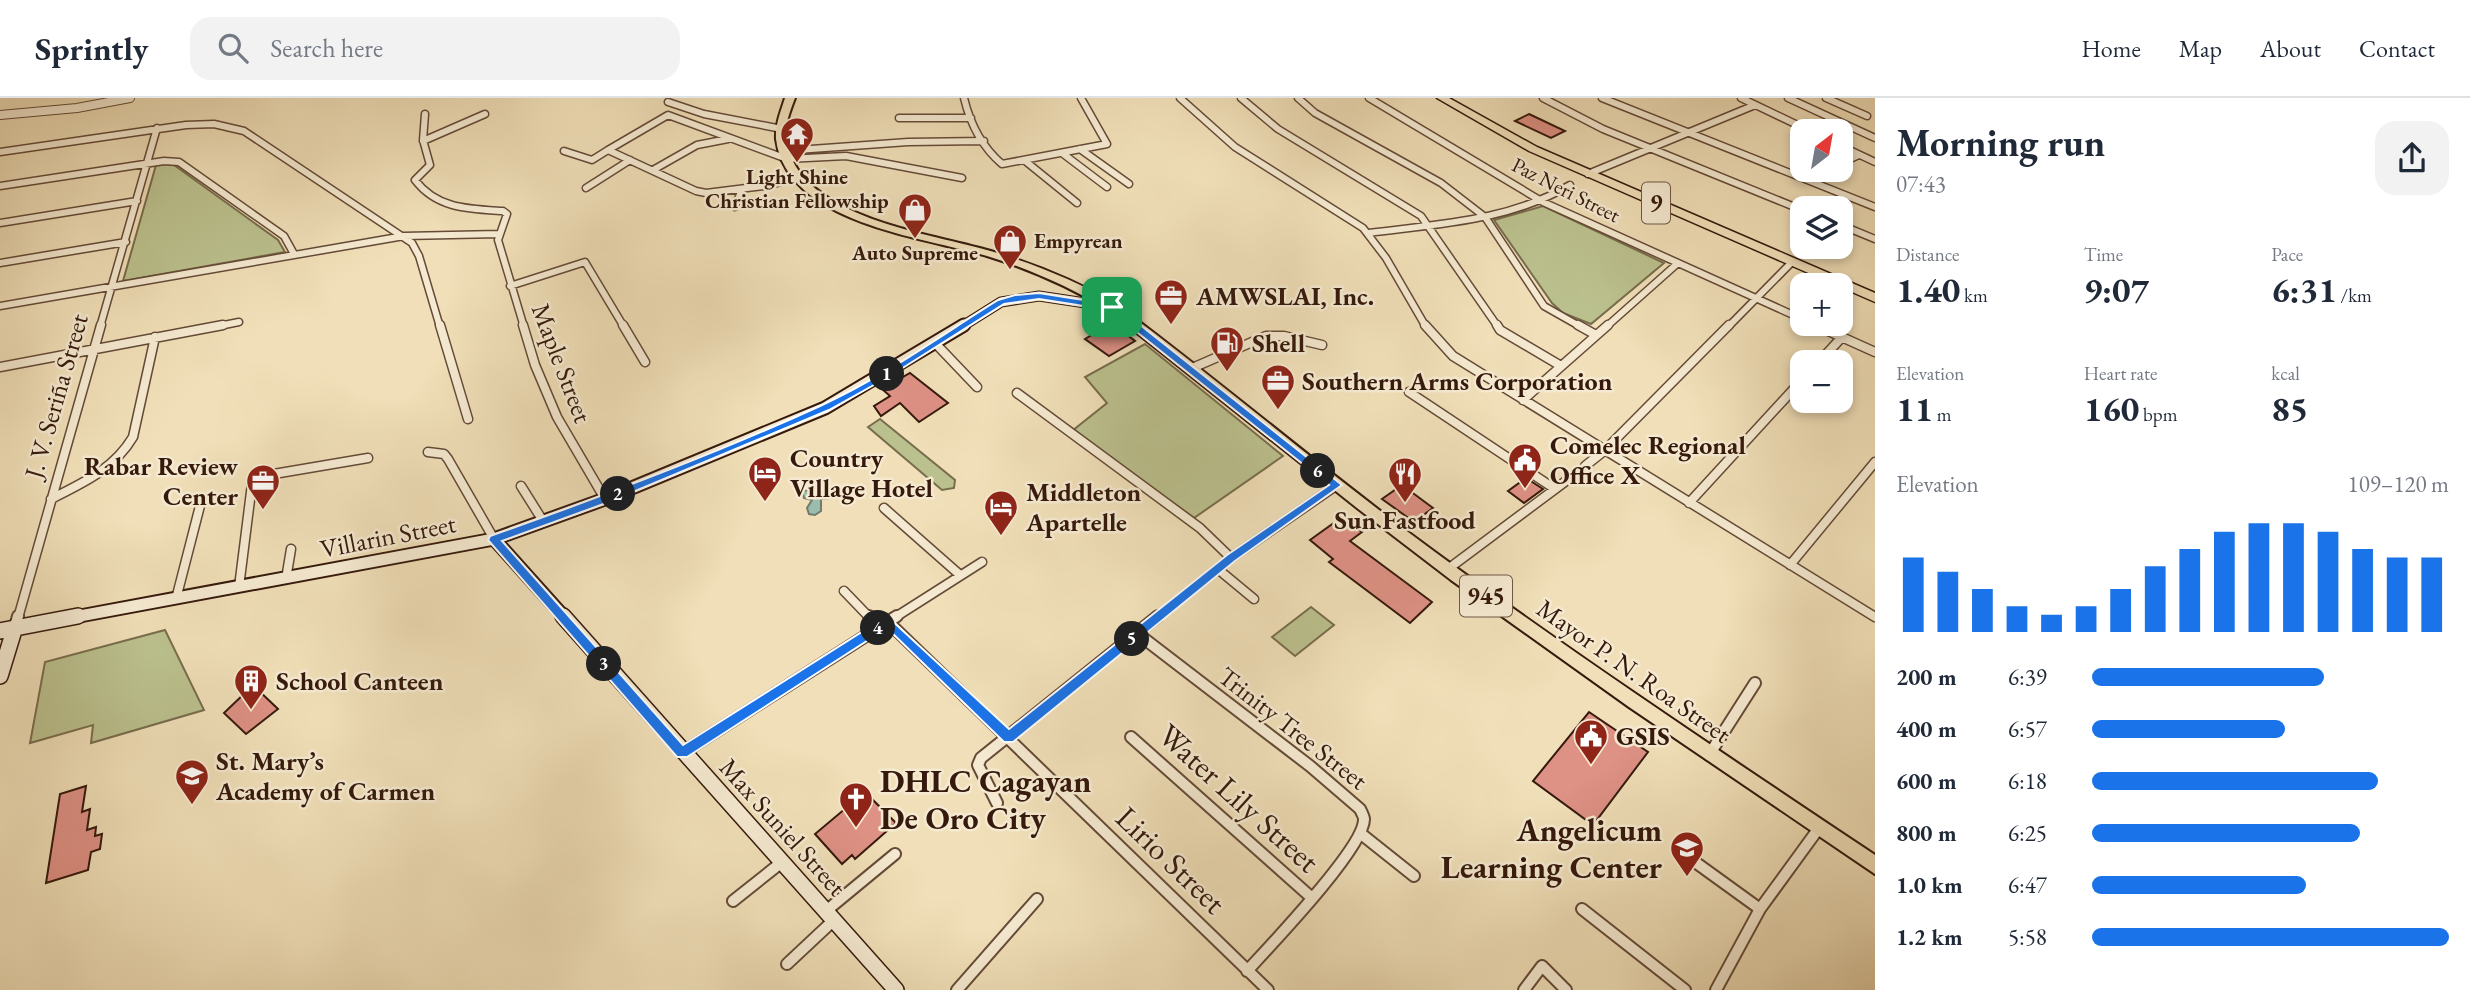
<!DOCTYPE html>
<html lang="en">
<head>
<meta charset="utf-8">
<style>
	body { margin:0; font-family:"EB Garamond",serif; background:#f2f2f3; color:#1f2937; height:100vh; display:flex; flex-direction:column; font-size:26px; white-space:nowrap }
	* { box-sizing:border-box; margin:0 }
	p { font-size:23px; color:#747a83 }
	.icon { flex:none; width:38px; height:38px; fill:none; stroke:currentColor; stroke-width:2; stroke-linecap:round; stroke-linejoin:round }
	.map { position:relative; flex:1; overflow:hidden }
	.side { display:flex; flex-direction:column; background:#fff; width:595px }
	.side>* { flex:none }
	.needle { width:46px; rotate:31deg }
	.buttons { position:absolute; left:1790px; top:21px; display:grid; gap:14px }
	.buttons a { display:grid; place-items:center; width:63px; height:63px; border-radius:14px; background:#fff; box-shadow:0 4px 10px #0003; font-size:35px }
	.pin { position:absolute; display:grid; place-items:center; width:60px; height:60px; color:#fff; margin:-30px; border-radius:14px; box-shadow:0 4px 10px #0006 }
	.km { position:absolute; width:35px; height:35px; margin:-18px; border-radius:50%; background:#222; color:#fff; font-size:19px; line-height:35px; text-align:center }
	.round { display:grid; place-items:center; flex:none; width:74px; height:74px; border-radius:21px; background:#f2f2f3 }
	.head { display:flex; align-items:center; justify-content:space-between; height:119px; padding:0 21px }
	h1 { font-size:38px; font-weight:700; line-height:52px }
	.stats { display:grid; grid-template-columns:repeat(3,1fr); gap:10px; height:119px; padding:7px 21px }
	.stats div { display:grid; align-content:center }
	.stats b { font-size:35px; font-weight:700 }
	.stats small { font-size:19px; font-weight:400 }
	.stats p { font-size:19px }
	.chart { height:196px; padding:14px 21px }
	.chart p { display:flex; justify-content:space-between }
	.chart svg { width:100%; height:126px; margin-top:7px; stroke:#1a73e8; stroke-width:6 }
	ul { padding:0 21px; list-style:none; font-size:23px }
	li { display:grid; grid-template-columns:112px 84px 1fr; align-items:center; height:52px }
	li i { height:18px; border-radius:9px; background:#1a73e8 }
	header { display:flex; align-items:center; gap:42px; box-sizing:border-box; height:98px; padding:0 35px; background:#fff; border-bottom:2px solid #e0e1e3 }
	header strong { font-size:33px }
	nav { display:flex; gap:38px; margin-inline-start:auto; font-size:24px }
	.search { width:490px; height:63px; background:#f2f2f3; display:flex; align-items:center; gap:18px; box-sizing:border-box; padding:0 24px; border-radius:21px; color:#747a83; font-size:26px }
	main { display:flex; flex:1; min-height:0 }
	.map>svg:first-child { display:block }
	.green { fill:#bbc18e; stroke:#786d4d; stroke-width:2 }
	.water { fill:#9abdad; stroke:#727b6d; stroke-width:2 }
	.building { fill:#de9185; stroke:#35190c; stroke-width:2 }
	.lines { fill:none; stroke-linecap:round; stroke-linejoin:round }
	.minor-far2-casing { stroke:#644a37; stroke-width:9 }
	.minor-far1-casing { stroke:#644a37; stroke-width:11 }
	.minor-casing { stroke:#644a37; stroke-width:14 }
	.tertiary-casing { stroke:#644a37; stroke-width:10 }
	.secondary-far2-casing { stroke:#35190c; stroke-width:11 }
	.secondary-far1-casing { stroke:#35190c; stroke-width:15 }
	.secondary-casing { stroke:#35190c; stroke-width:18 }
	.primary-casing { stroke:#35190c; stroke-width:4 }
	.trunk-casing { stroke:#35190c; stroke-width:3 }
	.minor-far2 { stroke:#f5ead1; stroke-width:6 }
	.minor-far1 { stroke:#f5ead1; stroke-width:8 }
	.minor { stroke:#f5ead1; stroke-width:10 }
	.tertiary { stroke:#f5ead1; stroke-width:8 }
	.secondary-far2 { stroke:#f5ead1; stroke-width:9 }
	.secondary-far1 { stroke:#f5ead1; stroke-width:11 }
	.secondary { stroke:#f5ead1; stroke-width:15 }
	.primary { fill:#f0dfb8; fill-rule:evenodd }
	.trunk { fill:#f0dfb8; fill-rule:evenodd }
	.route { fill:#1a73e8; stroke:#fff; stroke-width:2; fill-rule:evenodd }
	.labels { text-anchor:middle; stroke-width:5; stroke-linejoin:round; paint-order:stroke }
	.far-poi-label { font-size:21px; font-weight:bold; fill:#35190c; stroke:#f5ead1 }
	.far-street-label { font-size:21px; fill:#35190c; stroke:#f5ead1 }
	.shield { fill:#f5ead1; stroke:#6f5847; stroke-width:2 }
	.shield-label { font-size:24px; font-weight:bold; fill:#35190c }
	.poi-label { font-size:26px; font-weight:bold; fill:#35190c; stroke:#f5ead1; text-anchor:start }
	.street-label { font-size:26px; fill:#35190c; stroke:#f5ead1 }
	.near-poi-label { font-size:32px; font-weight:bold; fill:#35190c; stroke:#f5ead1; text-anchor:start }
	.near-street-label { font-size:32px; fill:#35190c; stroke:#f5ead1 }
</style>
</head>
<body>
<header>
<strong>Sprintly</strong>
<div class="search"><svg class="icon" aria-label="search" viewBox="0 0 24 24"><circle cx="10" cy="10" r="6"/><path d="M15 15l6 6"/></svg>Search here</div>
<nav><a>Home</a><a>Map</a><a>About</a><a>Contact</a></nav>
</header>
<main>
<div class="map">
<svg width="1875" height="892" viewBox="0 0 1875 892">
	<rect width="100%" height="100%" fill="#f0dfb8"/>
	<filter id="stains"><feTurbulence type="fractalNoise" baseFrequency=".00286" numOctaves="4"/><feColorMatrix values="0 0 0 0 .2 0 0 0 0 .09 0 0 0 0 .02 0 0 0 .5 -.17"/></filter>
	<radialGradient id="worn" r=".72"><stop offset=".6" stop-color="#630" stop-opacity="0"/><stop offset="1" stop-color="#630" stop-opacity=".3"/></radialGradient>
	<path class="green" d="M166,66l8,1 104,75 7,12 -162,29 33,-116z
		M1543,108l121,57 -73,61 -28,-11 -11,-10 -58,-83z
		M1145,246l138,112 -89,62 -122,-87 35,-28 -22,-26z
		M880,321l75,61 -1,8 -12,2 -74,-63z
		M1311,509l23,18 -39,31 -23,-19z
		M165,532l39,80 -113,33 2,-18 -63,18 15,-81z"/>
	<path class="water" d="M834,389l8,2 -1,8 -20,2v12l-6,4 -6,-1 -2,-6 5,-8 -8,-2 -2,-7z"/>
	<path class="building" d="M1529,16l36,17 -14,7 -36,-17z
		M1096,221l21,15 5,-3 13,10 -26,15 -24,-17 10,-6 -11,-8z
		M910,275l38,30 -29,19 -19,-19 -19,13 -7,-10 16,-10 -8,-7z
		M1526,380l17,11 -19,14 -16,-12z
		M1402,387l31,23 -19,14 -32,-23z
		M1342,419l20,15 -12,9 82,61 -22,21 -81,-61 4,-3 -23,-19z
		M257,591l21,20 -32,25 -22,-21 22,-21z
		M1589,614l59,40 -55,73 -60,-44z
		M86,688l-4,26 8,-3 -3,21 9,-3 -1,9 7,-2 -2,15 -9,3 -3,18 -42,13 14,-89z
		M865,694l31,31 -41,36 -3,-4 -10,9 -27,-30z"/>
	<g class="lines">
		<g class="minor-far2-casing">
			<path id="minor-far2" d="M964,0c6,25 18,49 38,66l105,-20 -26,-46
				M1180,0l55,49 128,81 23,30 40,69
				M1241,0l37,31 143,87 77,111
				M1298,0l17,15 126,70 44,34 59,89 37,21
				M1369,0l174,104 259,117
				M1543,0l60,31 199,81
				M1602,0l273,109
				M1741,0l69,33
				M1788,0l87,40
				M1826,0l41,18
				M668,4l36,12 78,15
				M425,16l-2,26 7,25 -15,15c22,29 54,29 88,31l4,3 -9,26 26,87
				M899,20h72
				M423,43l62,-27
				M1841,48l34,16
				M1080,51l49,35
				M564,53l28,9 16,-10
				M783,53l125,-9 76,-1
				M0,54l186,-27 28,-1 30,7 168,112 7,13 21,71
				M1062,55l45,34
				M1024,62l53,43
				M1841,65l18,-8
				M653,72l44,-25 31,-6
				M1588,76l167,-69
				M798,78l-27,9 -65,8 -10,-2 -88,-41 60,-35 119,44 59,-3 116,22
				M1803,80l20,-8
				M0,88l164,-25 15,1 105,74 10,18
				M586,90l44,-28
				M735,109l7,-18
				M0,125l137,-22
				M1841,127l34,14
				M1369,135c69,-9 140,-12 201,-48
				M0,165l126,-21
				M510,188l75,-24 39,65
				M0,208l404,-70 95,-2
				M1813,226l6,3
				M100,229l57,-199
				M214,229l25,-5
				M1606,229l72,-64
				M1728,229l64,-65"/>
		</g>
		<g class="minor-far1-casing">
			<path id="minor-far1" d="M440,227l28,94
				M523,227l12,40 22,52 48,82
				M623,227l22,37
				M1425,227l28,31 422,261
				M1497,227l3,5 61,36
				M1578,227l18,10
				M1815,227l60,27
				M936,246l41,43
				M1819,264l23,-25
				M0,269l223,-42
				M1190,271l76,-33h18l38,9
				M1409,294l146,97
				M1017,295l183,135 31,30
				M1523,302l85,-75
				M428,354l16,2 4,5 46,80
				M1585,368l19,-15 125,-126
				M521,388l22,35
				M51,401c32,-16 63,-30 82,-62l22,-100
				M1689,405l113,-123
				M884,410l76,67
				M1790,467l85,-103
				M1448,471l130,-97
				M1219,472l35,29
				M286,481l5,-30
				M239,489l13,-103 4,-7 112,-19
				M844,493l26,27
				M176,501l26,-101
				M18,520l83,-293
				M894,520l88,-56
				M1156,520l75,-60 106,-73"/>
		</g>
		<g class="minor-casing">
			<path id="minor" d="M869,518l10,11
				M887,523l381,369
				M15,529l3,-11
				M1138,536l172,132 50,43c1,2 4,8 4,10 1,28 -95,128 -117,152
				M1131,639l181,161
				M682,655l215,-137
				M1709,657l46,-72
				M997,705l-19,-38 3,-7 177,-142
				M1360,735l54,43
				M1695,764l65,47
				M733,803l49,-39
				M1582,811l103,81
				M826,813l69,-57
				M787,866l47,-44
				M957,892l80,-91
				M1524,892l18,-24 24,24
				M1716,892l44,-81 59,-81"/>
		</g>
		<g class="tertiary-casing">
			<path id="tertiary" d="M0,17l77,-7 53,-10"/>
		</g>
		<g class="secondary-far2-casing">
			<path id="secondary-far2" d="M961,229l40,-25 38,-6 73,11"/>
		</g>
		<g class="secondary-far1-casing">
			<path id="secondary-far1" d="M494,441l71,79
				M69,520l425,-79 111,-40 220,-91 139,-83"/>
		</g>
		<g class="secondary-casing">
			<path id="secondary" d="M563,518l333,374
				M0,533l78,-15
				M0,578l15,-49"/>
		</g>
		<g class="primary-casing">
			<path id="primary" d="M785,0h10c-5,13 -11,28 -9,41 11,80 146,94 208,113 43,13 84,30 122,52 98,73 191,152 288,225 153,114 312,220 471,326v19l-246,-167 -178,-127 -94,-72 -249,-198c-38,-23 -79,-41 -121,-54 -64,-19 -201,-33 -211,-117 -1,-14 5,-28 9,-41z"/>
		</g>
		<g class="trunk-casing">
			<path id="trunk" d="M1437,0h12l88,49 338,146v9l-346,-151z"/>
		</g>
		<use href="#minor-far2" class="minor-far2"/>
		<use href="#minor-far1" class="minor-far1"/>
		<use href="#minor" class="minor"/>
		<use href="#tertiary" class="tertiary"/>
		<use href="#secondary-far2" class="secondary-far2"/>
		<use href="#secondary-far1" class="secondary-far1"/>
		<use href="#secondary" class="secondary"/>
		<use href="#primary" class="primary"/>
		<use href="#trunk" class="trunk"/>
	</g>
	<path class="route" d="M1039,195l76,12 227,180 -107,76 -222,181h-9l-117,-114 -200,129h-10l-189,-217 2,-4c111,-39 223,-81 330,-130 62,-28 120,-70 178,-106l17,-5zM1039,201l70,11 220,175 -102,70 -218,174 -122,-113 -204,129 -181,-204 107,-39 220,-92 61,-34 114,-72z"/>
	<defs>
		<g id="temple-pin" transform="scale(1.75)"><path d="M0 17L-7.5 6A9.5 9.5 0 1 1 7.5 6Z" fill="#8f2418" stroke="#f5ead1"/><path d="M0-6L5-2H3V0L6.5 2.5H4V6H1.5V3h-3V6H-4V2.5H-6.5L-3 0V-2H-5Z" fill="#fff"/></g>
		<g id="shop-pin" transform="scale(1.75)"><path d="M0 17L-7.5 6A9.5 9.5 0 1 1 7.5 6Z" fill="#8f2418" stroke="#f5ead1"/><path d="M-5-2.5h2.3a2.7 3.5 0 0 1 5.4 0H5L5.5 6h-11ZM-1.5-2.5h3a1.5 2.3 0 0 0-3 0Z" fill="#fff"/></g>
		<g id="office-pin" transform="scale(1.75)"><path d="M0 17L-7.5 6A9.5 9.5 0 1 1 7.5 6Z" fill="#8f2418" stroke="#f5ead1"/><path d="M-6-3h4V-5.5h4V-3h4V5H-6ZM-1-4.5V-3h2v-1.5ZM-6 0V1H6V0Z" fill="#fff"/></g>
		<g id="fuel-pin" transform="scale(1.75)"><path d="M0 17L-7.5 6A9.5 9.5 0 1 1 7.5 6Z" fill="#8f2418" stroke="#f5ead1"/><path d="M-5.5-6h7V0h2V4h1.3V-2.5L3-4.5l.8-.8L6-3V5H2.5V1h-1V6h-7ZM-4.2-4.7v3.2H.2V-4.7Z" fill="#fff"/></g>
		<g id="civic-pin" transform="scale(1.75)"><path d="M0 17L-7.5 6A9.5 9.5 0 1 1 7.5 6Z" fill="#8f2418" stroke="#f5ead1"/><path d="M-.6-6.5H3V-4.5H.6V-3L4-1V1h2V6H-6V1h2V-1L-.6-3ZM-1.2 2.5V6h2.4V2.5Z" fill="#fff"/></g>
		<g id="hotel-pin" transform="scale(1.75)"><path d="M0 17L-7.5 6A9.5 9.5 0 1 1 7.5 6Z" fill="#8f2418" stroke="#f5ead1"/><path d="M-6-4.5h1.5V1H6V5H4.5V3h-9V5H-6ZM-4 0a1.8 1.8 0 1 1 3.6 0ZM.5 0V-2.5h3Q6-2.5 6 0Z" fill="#fff"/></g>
		<g id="restaurant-pin" transform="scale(1.75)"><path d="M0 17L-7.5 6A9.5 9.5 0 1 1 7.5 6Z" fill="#8f2418" stroke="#f5ead1"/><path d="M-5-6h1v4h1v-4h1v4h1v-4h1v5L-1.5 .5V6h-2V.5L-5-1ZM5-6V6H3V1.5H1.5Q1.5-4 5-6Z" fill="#fff"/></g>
		<g id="building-pin" transform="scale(1.75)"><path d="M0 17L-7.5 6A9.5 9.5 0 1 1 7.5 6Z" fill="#8f2418" stroke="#f5ead1"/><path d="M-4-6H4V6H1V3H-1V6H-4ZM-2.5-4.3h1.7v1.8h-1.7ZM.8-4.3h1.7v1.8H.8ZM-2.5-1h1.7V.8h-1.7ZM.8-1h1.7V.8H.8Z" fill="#fff"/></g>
		<g id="school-pin" transform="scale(1.75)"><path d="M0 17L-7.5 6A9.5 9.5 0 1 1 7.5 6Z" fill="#8f2418" stroke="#f5ead1"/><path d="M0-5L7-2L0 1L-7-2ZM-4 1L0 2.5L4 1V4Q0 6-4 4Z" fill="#fff"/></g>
		<g id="church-pin" transform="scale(1.75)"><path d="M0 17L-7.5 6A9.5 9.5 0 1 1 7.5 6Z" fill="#8f2418" stroke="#f5ead1"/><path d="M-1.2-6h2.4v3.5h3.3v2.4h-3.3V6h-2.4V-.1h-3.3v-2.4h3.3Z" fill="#fff"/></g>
	</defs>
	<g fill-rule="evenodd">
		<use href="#temple-pin" x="797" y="36"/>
		<use href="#shop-pin" x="915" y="112"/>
		<use href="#shop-pin" x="1010" y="143"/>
		<use href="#office-pin" x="1171" y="198"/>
		<use href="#fuel-pin" x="1227" y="245"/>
		<use href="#office-pin" x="1278" y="283"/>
		<use href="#civic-pin" x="1525" y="362"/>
		<use href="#hotel-pin" x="765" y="375"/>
		<use href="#restaurant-pin" x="1405" y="376"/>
		<use href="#office-pin" x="263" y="383"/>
		<use href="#hotel-pin" x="1001" y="409"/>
		<use href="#building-pin" x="251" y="583"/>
		<use href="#civic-pin" x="1591" y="638"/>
		<use href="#school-pin" x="192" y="678"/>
		<use href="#church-pin" x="856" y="701"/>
		<use href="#school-pin" x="1687" y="750"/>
	</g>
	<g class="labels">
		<g class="far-poi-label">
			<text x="797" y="86">Light Shine<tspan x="797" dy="24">Christian Fellowship</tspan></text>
			<text x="1034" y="150" text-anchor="start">Empyrean</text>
			<text x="915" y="162">Auto Supreme</text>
		</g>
		<g class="far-street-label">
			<text transform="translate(1566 92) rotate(27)" y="7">Paz Neri Street</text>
		</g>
		<g class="shield">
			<rect x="1642" y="84.5" width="28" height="41" rx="5"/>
			<rect x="1460" y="477.5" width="52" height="41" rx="5"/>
		</g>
		<g class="shield-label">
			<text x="1656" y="113">9</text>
			<text x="1486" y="506">945</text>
		</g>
		<g class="poi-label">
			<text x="1196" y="207">AMWSLAI, Inc.</text>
			<text x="1252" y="254">Shell</text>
			<text x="1302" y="292">Southern Arms Corporation</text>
			<text x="1550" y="356">Comelec Regional<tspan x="1550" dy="30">Office Ⅹ</tspan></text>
			<text x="790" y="369">Country<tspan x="790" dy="30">Village Hotel</tspan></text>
			<text x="238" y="377" text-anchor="end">Rabar Review<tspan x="238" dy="30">Center</tspan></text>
			<text x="1026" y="403">Middleton<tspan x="1026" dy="30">Apartelle</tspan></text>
			<text x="1405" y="431" text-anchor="middle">Sun Fastfood</text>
			<text x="276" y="592">School Canteen</text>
			<text x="1616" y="647">GSIS</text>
			<text x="216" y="672">St. Mary’s<tspan x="216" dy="30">Academy of Carmen</tspan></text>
		</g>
		<g class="street-label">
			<text transform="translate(562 265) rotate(69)" y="9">Maple Street</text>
			<text transform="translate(56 298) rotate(-74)" y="9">J. V. Seriña Street</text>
			<text transform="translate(388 438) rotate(-11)" y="9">Villarin Street</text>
			<text transform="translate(1634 573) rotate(35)" y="9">Mayor P. N. Roa Street</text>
			<text transform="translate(1293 630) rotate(38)" y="9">Trinity Tree Street</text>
			<text transform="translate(783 729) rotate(48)" y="9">Max Suniel Street</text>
		</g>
		<g class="near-poi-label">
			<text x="880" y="694">DHLC Cagayan<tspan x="880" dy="37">De Oro City</tspan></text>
			<text x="1662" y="743" text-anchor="end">Angelicum<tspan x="1662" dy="37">Learning Center</tspan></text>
		</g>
		<g class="near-street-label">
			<text transform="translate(1239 700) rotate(42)" y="11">Water Lily Street</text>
			<text transform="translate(1171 762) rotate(44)" y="11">Lirio Street</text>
		</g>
	</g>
	<rect width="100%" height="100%" filter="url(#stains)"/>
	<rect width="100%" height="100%" fill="url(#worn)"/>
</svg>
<div class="buttons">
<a><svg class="needle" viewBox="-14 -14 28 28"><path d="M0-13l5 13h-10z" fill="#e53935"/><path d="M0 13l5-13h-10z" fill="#747a83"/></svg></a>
<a><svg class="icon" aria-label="layers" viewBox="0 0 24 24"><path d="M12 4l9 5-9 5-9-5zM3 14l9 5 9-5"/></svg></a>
<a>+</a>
<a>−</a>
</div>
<div class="pin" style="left:1112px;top:209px;background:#1e9e55"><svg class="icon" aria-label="arrive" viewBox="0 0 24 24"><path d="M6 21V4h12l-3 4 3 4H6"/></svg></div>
<b class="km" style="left:887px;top:276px">1</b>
<b class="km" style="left:618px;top:396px">2</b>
<b class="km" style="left:604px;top:566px">3</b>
<b class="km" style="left:878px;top:530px">4</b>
<b class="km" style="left:1132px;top:541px">5</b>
<b class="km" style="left:1318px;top:373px">6</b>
</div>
<section class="side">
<div class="head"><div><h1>Morning run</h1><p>07:43</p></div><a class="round"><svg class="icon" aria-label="share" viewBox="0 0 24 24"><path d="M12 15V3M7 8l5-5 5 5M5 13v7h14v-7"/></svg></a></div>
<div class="stats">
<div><p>Distance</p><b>1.40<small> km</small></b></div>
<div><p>Time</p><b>9:07</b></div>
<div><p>Pace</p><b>6:31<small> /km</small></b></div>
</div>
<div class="stats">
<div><p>Elevation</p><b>11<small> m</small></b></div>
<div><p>Heart rate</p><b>160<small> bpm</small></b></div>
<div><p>kcal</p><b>85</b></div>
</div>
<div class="chart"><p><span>Elevation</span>109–120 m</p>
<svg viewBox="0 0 160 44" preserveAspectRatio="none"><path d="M5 44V18M15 44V23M25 44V29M35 44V35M45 44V38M55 44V35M65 44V29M75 44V21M85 44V15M95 44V9M105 44V6M115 44V6M125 44V9M135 44V15M145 44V18M155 44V18"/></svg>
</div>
<ul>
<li><b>200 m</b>6:39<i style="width:65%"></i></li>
<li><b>400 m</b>6:57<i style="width:54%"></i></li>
<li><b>600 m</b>6:18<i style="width:80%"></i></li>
<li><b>800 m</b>6:25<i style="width:75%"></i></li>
<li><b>1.0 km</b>6:47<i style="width:60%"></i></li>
<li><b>1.2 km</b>5:58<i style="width:100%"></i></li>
</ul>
</section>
</main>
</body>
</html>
